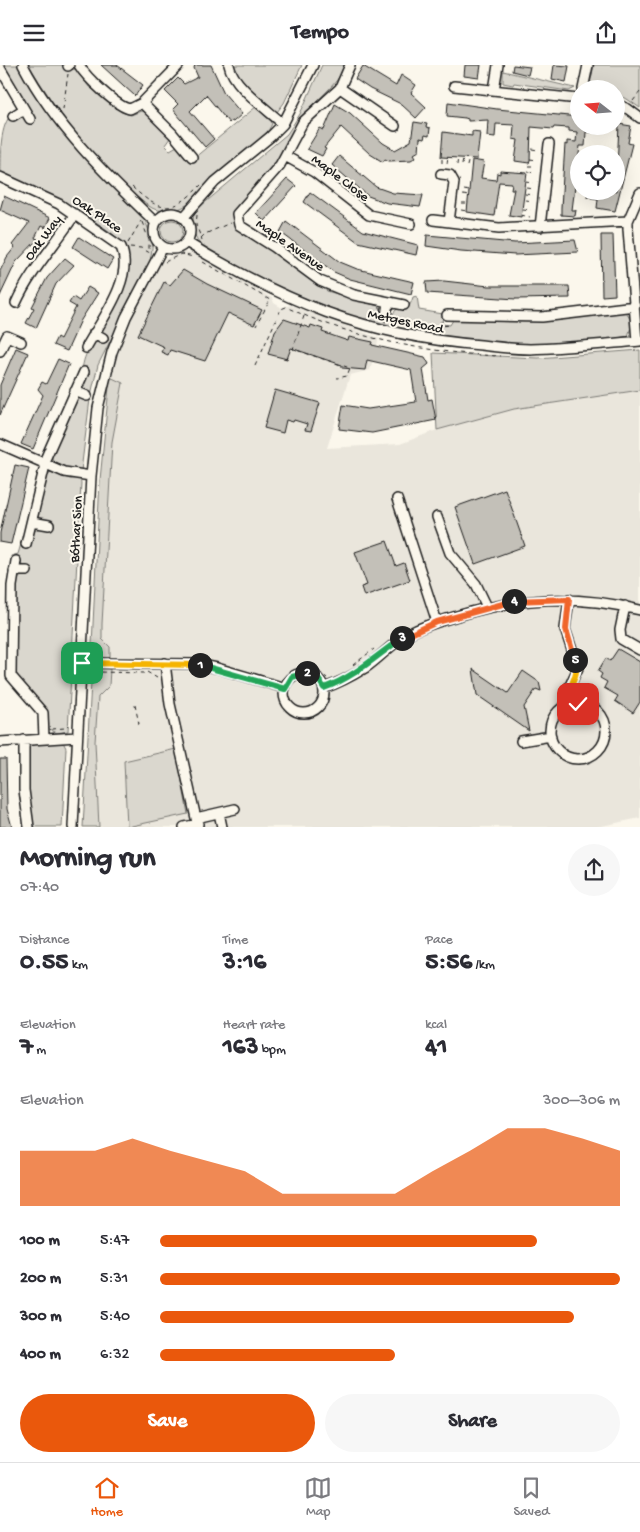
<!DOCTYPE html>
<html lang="en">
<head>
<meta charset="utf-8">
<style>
	body { margin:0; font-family:"Gochi Hand",sans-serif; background:#f7f7f7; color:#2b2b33; height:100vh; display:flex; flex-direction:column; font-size:19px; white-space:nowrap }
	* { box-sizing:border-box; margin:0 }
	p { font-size:16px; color:#7c7c81 }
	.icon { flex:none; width:28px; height:28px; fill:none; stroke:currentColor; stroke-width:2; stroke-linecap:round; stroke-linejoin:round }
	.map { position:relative; height:762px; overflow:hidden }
	.drawer { display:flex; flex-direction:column; background:#fff; flex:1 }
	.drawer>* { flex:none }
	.needle { width:32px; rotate:287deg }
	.controls { position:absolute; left:570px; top:15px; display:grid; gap:10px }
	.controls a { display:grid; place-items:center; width:55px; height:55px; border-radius:50%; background:#fff; box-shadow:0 5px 20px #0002; font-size:25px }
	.pin { position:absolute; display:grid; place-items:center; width:42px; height:42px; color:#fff; margin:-21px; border-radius:10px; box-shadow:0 2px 8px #0006 }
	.km { position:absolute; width:25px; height:25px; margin:-12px; border-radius:50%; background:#222; color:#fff; font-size:14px; line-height:25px; text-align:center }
	.round { display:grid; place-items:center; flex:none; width:52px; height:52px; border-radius:26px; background:#f7f7f7 }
	.head { display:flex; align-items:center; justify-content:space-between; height:85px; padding:0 20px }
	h1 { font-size:28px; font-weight:700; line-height:38px }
	.metrics { display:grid; grid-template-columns:repeat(3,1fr); gap:8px; height:85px; padding:5px 20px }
	.metrics div { display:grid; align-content:center }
	.metrics b { font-size:25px; font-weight:700 }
	.metrics small { font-size:14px; font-weight:400 }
	.metrics p { font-size:14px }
	.chart { height:140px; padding:10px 20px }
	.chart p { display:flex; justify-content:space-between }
	.chart svg { width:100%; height:90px; margin-top:5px; fill:#ea580c; opacity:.7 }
	.action { display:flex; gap:10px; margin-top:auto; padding:10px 20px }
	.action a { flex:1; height:58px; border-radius:30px; background:#ea580c; color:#fff; font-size:20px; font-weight:700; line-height:58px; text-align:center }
	.action a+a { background:#f7f7f7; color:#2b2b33 }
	ul { padding:0 20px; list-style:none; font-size:16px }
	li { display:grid; grid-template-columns:80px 60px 1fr; align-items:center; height:38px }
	li i { height:12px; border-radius:6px; background:#ea580c }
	header { display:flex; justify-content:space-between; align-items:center; height:65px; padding:0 20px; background:#fff; font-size:22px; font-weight:700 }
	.tabs { display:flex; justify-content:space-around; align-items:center; height:70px; border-top:1px solid #e1e1e2; background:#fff; font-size:14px; color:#7c7c81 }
	.tabs a { display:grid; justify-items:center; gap:2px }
	.tabs .active { color:#ea580c }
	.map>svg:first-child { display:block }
	.built { fill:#eae6dc }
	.green { fill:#dad7ce; stroke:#7b7a75 }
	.building { fill:#c3c0b8; stroke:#1c1c1c }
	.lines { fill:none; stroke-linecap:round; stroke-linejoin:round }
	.minor-casing { stroke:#1c1c1c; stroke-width:12 }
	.path { stroke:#1c1c1c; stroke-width:1; stroke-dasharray:4 4; stroke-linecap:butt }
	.minor { stroke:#fbf7ec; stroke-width:9 }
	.split-1-casing { stroke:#fff; stroke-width:10 }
	.split-2-casing { stroke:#fff; stroke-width:10 }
	.split-3-casing { stroke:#fff; stroke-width:10 }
	.split-4-casing { stroke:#fff; stroke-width:10 }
	.split-5-casing { stroke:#fff; stroke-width:10 }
	.split-6-casing { stroke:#fff; stroke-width:10 }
	.split-1 { stroke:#f5b400; stroke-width:6 }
	.split-2 { stroke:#22a559; stroke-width:6 }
	.split-3 { stroke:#22a559; stroke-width:6 }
	.split-4 { stroke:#f0652b; stroke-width:6 }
	.split-5 { stroke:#f0652b; stroke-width:6 }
	.split-6 { stroke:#f5b400; stroke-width:6 }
	.labels { text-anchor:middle; stroke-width:4; stroke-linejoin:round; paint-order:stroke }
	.street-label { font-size:14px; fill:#1c1c1c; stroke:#fbf7ec }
</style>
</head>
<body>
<header><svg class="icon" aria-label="menu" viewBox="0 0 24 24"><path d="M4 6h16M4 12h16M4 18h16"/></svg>Tempo<svg class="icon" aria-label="share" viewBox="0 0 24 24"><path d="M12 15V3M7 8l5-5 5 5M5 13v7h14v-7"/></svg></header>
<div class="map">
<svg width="640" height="762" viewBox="0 0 640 762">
	<rect width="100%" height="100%" fill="#fbf7ec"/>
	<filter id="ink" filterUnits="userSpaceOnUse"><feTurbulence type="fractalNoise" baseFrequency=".02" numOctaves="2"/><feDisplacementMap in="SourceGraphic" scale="10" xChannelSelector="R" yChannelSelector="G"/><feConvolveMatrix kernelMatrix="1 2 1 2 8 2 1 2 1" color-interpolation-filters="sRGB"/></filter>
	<g filter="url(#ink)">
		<path class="built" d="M178,186l17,3 77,44 2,5 8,5 8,-3 89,33 -9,32 -20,5 -23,73 73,-4 37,-14 77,-21 126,-19v428l-43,9h-498l-4,-85 3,-45 11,-11 1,-39 -8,-8v-15l10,-182 11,-59 -13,-6 18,-53 27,-53 6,-9z"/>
		<path class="green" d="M3,0h15l25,39 58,71 38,36 6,9 8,22 -3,20 -52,103 -8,34 -9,72 -14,-2 -12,-5 -4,-8 23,-55 7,-3 4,-7 -3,-2c-1,-18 0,-35 13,-47h6l3,-5 -2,-10c14,-23 30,-49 25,-78 -18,-28 -95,-60 -127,-76 0,-15 0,-51 12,-58l4,5 5,-3 4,1z
			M29,0h36l2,5 9,-1 13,18 17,11 15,14 10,3 10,-4 6,2 22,22 1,3 -5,7 5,5 7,-4 17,12 63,-52 14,13 1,4c-5,17 -40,40 -54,52 -12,9 -22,27 -37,33 -7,3 -22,4 -29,0 -9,-5 -17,-13 -24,-19 -40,-35 -72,-79 -99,-124z
			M232,0h70l-18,38 -7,9 -36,-32z
			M322,0h24c-10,23 -31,34 -44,54 -13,18 -21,39 -35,56 -10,12 -30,29 -34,42l6,13 39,23 49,38 51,15 3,3 2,7 7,1 7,-8c10,-1 13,-1 16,-12l4,-1 2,14 24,4 -1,10 8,1 3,-5 52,1 118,-9 4,1 5,11 -4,12c-81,17 -183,8 -263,-13 -12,-3 -24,-9 -35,-13 -33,-13 -63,-26 -93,-43 -23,-13 -53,-23 -42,-56l92,-77 13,-20z
			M594,0h46v43l-13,-9 -11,-4v-6h-27z
			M503,6l72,17 -6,3 -55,-8 -1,2 -10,-2z
			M161 166a11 11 0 1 1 22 0a11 11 0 1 1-22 0Z
			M640,285v40l-126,19 -77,21 -4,-77 105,5z
			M110,312l13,6 -11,59 -10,182v15l8,8v12l-17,-3 -1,-11 8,-165z
			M51,407l19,7 10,-1 1,5 -13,248 -11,2 -8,-4 -4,-22 -30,-31 1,-94 5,-6h4l1,-6 -7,-9 -8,-1v-4l7,-2 3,-10 8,1 5,-14 7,-3 6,1 -10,-13 1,-4 9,-37z
			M99,603l11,1 -1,17 -11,11 -3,45 4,85h-16l8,-145 1,-9z
			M35,677h28l3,6 -4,79h-28l-7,-41 1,-38z
			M176,684l12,65 -61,13 -3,-66z"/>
		<path class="building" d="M101,0h16l26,20 -8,11z
			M195,0h16l13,28 18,21 -9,8 -2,-1 -2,2 -23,-28 -16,16 24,28 -9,8 -29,-34 -3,-4 5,-5 -13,-13 13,-13 6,6 14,-7 -4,-9z
			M465,0h16l-2,13 -15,-2z
			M513,0l17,2 -2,8 -16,-4z
			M554,0l15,1 -3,16 -14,-3z
			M363,1l33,20 5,-11 15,10 -5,8 15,14 -10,11 -15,-14 -31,-15 -15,-10z
			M448,37l49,7 82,8v9h20l-1,7 -12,-1 -1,14h-5l-8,64h4l-1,6 -14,-1v-7l4,-64 2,1v-4l9,1 1,-10 -8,-1v-3l-15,-1 -1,2 -22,-2 -1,33 -1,3 -14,-2 3,-21 -5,-1 1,-14 -18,-1 -1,13 -8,-1 1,-16 -20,1v-2l-3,-1 -18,-2z
			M335,39l15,9 33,30 12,7 16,-9 3,-19 13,2 -1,3 4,1 -1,8 -4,-1 -1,4 -4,-1 -1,13 -5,3 2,3 -5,3 -22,1 -4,-2 -2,3 -13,-8 -29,-27 -17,21 2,1 -4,7 -15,-7 13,-21 4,2z
			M619,59l12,2 -3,17 4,1 -17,67 -18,-3 1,-9 -11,-2 1,-6h28z
			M472,66l8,1 -3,27 -36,-2 2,-25 29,4z
			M339,91l37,31 17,6 30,2 -3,12 -33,-4 -19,-7 -36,-31z
			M472,95l12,2 -3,16 15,2 1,-7 3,1v-3l27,2 -6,44 -12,-2 5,-26h-3l1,-6 -13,-1 -5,34 -27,-4z
			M287,114l9,7 -32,35 -8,-8z
			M310,127l53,39 55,14 -2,10 -58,-13 -54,-40z
			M4,131l46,22 -5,10 -4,-2 -6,12 3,1 -22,23 -16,34v-25l7,-14 8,-10 -3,-2 17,-22 -29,-13z
			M286,156l54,41 17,7 57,13 -3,12 -61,-15 -16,-7 -54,-40z
			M427,170l88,8 60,-3 3,12 -63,3 -54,-4 -35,-5z
			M601,170h12l2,60 -13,1z
			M79,172l34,22 -6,10 -34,-22z
			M65,193l9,7 -18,19 -20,44 -10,-5 8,-15 -2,-1 15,-29z
			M183,205l24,14 55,26 -8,15 -26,-12 -23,48 -35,-11 -2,5 -7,-3 3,-5 -26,-12 26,-53 6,3z
			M444,216l45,5h80l1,12 -54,1 -89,-6 -1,-11z
			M88,222l10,6 -17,27 -14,31 -14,-6 4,-8 3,2 16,-32 -7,-4 4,-6 6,4z
			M284,254l26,9 1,-3 12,4 -1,3 26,9 1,-4 24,5 -1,3 53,12 4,7 -6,5 5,31 4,-1 4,21 -64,13 -33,-4 4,-24 25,4 48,-7 -5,-32 -44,-10 -2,10 -23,-2v-3l-51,-17 -4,11 -19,-5 7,-23z
			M16,283l12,5 -28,62v-30z
			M58,294l11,5 -36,85 -12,-5 22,-49 -5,-6 4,-7 4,2z
			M275,325l45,13 -9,28 -6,-1 2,-6 -13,-4 -1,2 -7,-2 -3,13 -19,-5z
			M15,400l14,3 -18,76 -11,-2v-9z
			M505,424l20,57 -50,18 -20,-57z
			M387,476l9,25 8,-3 6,17 -46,16 -3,-9 6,-2 -12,-33z
			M618,584l22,13v40l-7,11 -18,-12 3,-5 -14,-8 3,-6 -7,-4 2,-4 -4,-3 8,-13 4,3z
			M473,604l35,24 15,-22 16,11 2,9 -5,-2 -12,18 5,24 -52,-36z
			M0,694h6l1,50 5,18h-12z"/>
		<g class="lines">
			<g class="minor-casing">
				<path id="minor" d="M23,0c32,61 84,111 133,158
					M79,0c7,12 38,42 51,44l12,-6 37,-38
					M229,0c4,21 38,44 54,59
					M350,0l-10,23 -37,34 -23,43 -43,49 2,11 35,22 46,34 34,14 50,10
					M68,1l1,-1
					M0,3l30,51
					M454,21l125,13
					M340,23l55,38
					M583,24l5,-24
					M494,25l4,-25
					M142,38l31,31 19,23
					M616,39l12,5 12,9
					M13,51l11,-7
					M285,91l29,16 55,43 42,9
					M441,109l9,1 4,7 -5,40
					M0,112l59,27 62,43c14,31 -21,75 -35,101
					M154 166a18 18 0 1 1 36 0a18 18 0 1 1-36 0Z
					M183,153l32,-36 55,-45 13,-13 30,-59
					M433,155l66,8 129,-7
					M540,162l9,-83
					M186,177c97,59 179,94 295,103 16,2 33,4 49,4 36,-1 74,-5 110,-8
					M16,238c15,-33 40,-59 59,-89
					M447,250l95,2 93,-11
					M386,251l2,-13
					M94,268l9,5
					M637,276l-9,-112v-8l12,-28
					M0,286l7,-15 14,6
					M75,326l12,5
					M0,379l64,28 27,4
					M43,399l41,-92
					M397,434l40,123
					M437,452l13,36 26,31 11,23
					M32,457l17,3
					M26,479l19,-79
					M16,496l-4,25 -1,90 32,37 1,25
					M14,506h13
					M569,534l-4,30 13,39 -10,22 1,15
					M625,541l-5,24 1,9 19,11
					M82,598l115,1 20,4 68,20
					M165,598l5,41 28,123
					M284 628a20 20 0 1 1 40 0a20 20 0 1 1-40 0Z
					M324,623c15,-5 28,-12 41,-20 16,-11 28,-26 45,-35 15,-8 31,-12 47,-17 63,-19 118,-22 183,-6
					M550 666a28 28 0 1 1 56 0a28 28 0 1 1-56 0Z
					M24,675v50l5,37
					M521,676l30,-5
					M0,677l77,-5
					M219,748l3,14
					M196,753l39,-9
					M73,762l18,-351 7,-68 14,-56 14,-35 37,-70
					M184,762l14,-3"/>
			</g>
			<path class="path" d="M633,36l7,-9
				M63,44l5,-35
				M532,84l6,1
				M530,94l7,1
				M442,98v-6
				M447,99l1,-8
				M457,100l1,-8
				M462,100l1,-7
				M467,101l2,-8
				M528,101h8
				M528,107l7,1
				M526,117l8,1
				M132,122c30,27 40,27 69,-2
				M527,123l7,1
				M464,125l5,1
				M525,129l8,1
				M463,130l6,1
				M525,135l7,1
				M462,139h5
				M523,144l8,1
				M461,145l6,1
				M197,150l-1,10 6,15
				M521,150l9,2
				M142,157l7,18v13
				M201,173l4,-4 25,-11
				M128,178l13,-22
				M130,182l11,1 9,5
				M165,197l16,-8 12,3
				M203,197l67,38 -14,26
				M304,251l-11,33 57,19 -3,8 -10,2
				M441,256v5l10,-1
				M255,301l26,-57 5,-2c66,31 141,46 214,49
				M91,583l5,5 7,1
				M353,600l21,-16
				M147,607l10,6
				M283,613l17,-11 16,2 11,9
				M89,617l10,-10 45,1
				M135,640l4,19
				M52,664l13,-1 4,-4"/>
			<use href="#minor" class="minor"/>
		</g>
	</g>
	<g class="lines" filter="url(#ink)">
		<g class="split-1-casing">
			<path id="split-1" d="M82,598l118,2"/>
		</g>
		<g class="split-2-casing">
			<path id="split-2" d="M200,600l85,24 7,-12 15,-4"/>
		</g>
		<g class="split-3-casing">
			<path id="split-3" d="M307,608l10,4 7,11c31,-11 52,-32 78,-50"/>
		</g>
		<g class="split-4-casing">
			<path id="split-4" d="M402,573l35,-16 77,-21"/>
		</g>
		<g class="split-5-casing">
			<path id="split-5" d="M514,536l55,-2 -3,30 9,31"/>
		</g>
		<g class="split-6-casing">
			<path id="split-6" d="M575,595c6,17 -10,27 -6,45l9,-1"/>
		</g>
		<use href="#split-1" class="split-1"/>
		<use href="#split-2" class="split-2"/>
		<use href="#split-3" class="split-3"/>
		<use href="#split-4" class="split-4"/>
		<use href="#split-5" class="split-5"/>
		<use href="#split-6" class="split-6"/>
	</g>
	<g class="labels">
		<g class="street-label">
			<text transform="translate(341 112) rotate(37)" y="5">Maple Close</text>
			<text transform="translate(98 148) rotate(34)" y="5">Oak Place</text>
			<text transform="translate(42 172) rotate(-53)" y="5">Oak Way</text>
			<text transform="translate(291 179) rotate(35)" y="5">Maple Avenue</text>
			<text transform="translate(406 255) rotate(12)" y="5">Metges Road</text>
			<text transform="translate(75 464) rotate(-87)" y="5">Bóthar Sion</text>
		</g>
	</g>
</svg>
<div class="controls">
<a><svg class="needle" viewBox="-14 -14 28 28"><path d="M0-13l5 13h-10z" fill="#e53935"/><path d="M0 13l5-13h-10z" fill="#7c7c81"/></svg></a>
<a><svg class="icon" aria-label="locate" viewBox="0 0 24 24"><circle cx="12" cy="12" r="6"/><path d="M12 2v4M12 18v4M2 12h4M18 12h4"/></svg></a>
</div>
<div class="pin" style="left:82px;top:598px;background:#1e9e55"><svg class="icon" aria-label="arrive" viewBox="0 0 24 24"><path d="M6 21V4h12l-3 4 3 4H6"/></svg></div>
<div class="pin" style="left:578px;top:639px;background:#d93025"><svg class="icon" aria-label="check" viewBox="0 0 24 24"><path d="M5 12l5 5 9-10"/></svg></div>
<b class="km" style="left:200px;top:600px">1</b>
<b class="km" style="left:307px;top:608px">2</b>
<b class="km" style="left:402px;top:573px">3</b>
<b class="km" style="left:514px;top:536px">4</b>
<b class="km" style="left:575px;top:595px">5</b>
</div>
<section class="drawer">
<div class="head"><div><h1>Morning run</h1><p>07:40</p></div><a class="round"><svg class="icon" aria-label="share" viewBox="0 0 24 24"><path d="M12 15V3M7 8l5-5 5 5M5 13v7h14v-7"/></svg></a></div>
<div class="metrics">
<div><p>Distance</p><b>0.55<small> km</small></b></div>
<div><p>Time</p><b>3:16</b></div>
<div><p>Pace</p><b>5:56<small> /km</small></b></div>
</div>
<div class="metrics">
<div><p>Elevation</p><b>7<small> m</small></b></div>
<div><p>Heart rate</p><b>163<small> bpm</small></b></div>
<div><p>kcal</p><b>41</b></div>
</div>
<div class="chart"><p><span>Elevation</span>300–306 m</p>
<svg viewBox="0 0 160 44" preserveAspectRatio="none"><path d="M0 44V17L10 17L20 17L30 11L40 17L50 22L60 27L70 38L80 38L90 38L100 38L110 27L120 17L130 6L140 6L150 11L160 17V44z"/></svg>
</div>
<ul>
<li><b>100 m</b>5:47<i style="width:82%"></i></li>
<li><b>200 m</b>5:31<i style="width:100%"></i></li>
<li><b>300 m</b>5:40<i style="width:90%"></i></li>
<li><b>400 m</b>6:32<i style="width:51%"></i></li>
</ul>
<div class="action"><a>Save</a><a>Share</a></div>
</section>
<nav class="tabs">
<a class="active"><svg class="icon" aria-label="home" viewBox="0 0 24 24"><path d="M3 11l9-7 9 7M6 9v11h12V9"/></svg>Home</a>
<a><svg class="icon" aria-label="map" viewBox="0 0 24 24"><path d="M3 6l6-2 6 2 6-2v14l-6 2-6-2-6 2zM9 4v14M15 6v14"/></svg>Map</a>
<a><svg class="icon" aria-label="saved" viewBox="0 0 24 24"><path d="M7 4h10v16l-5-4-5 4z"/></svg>Saved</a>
</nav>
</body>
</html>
